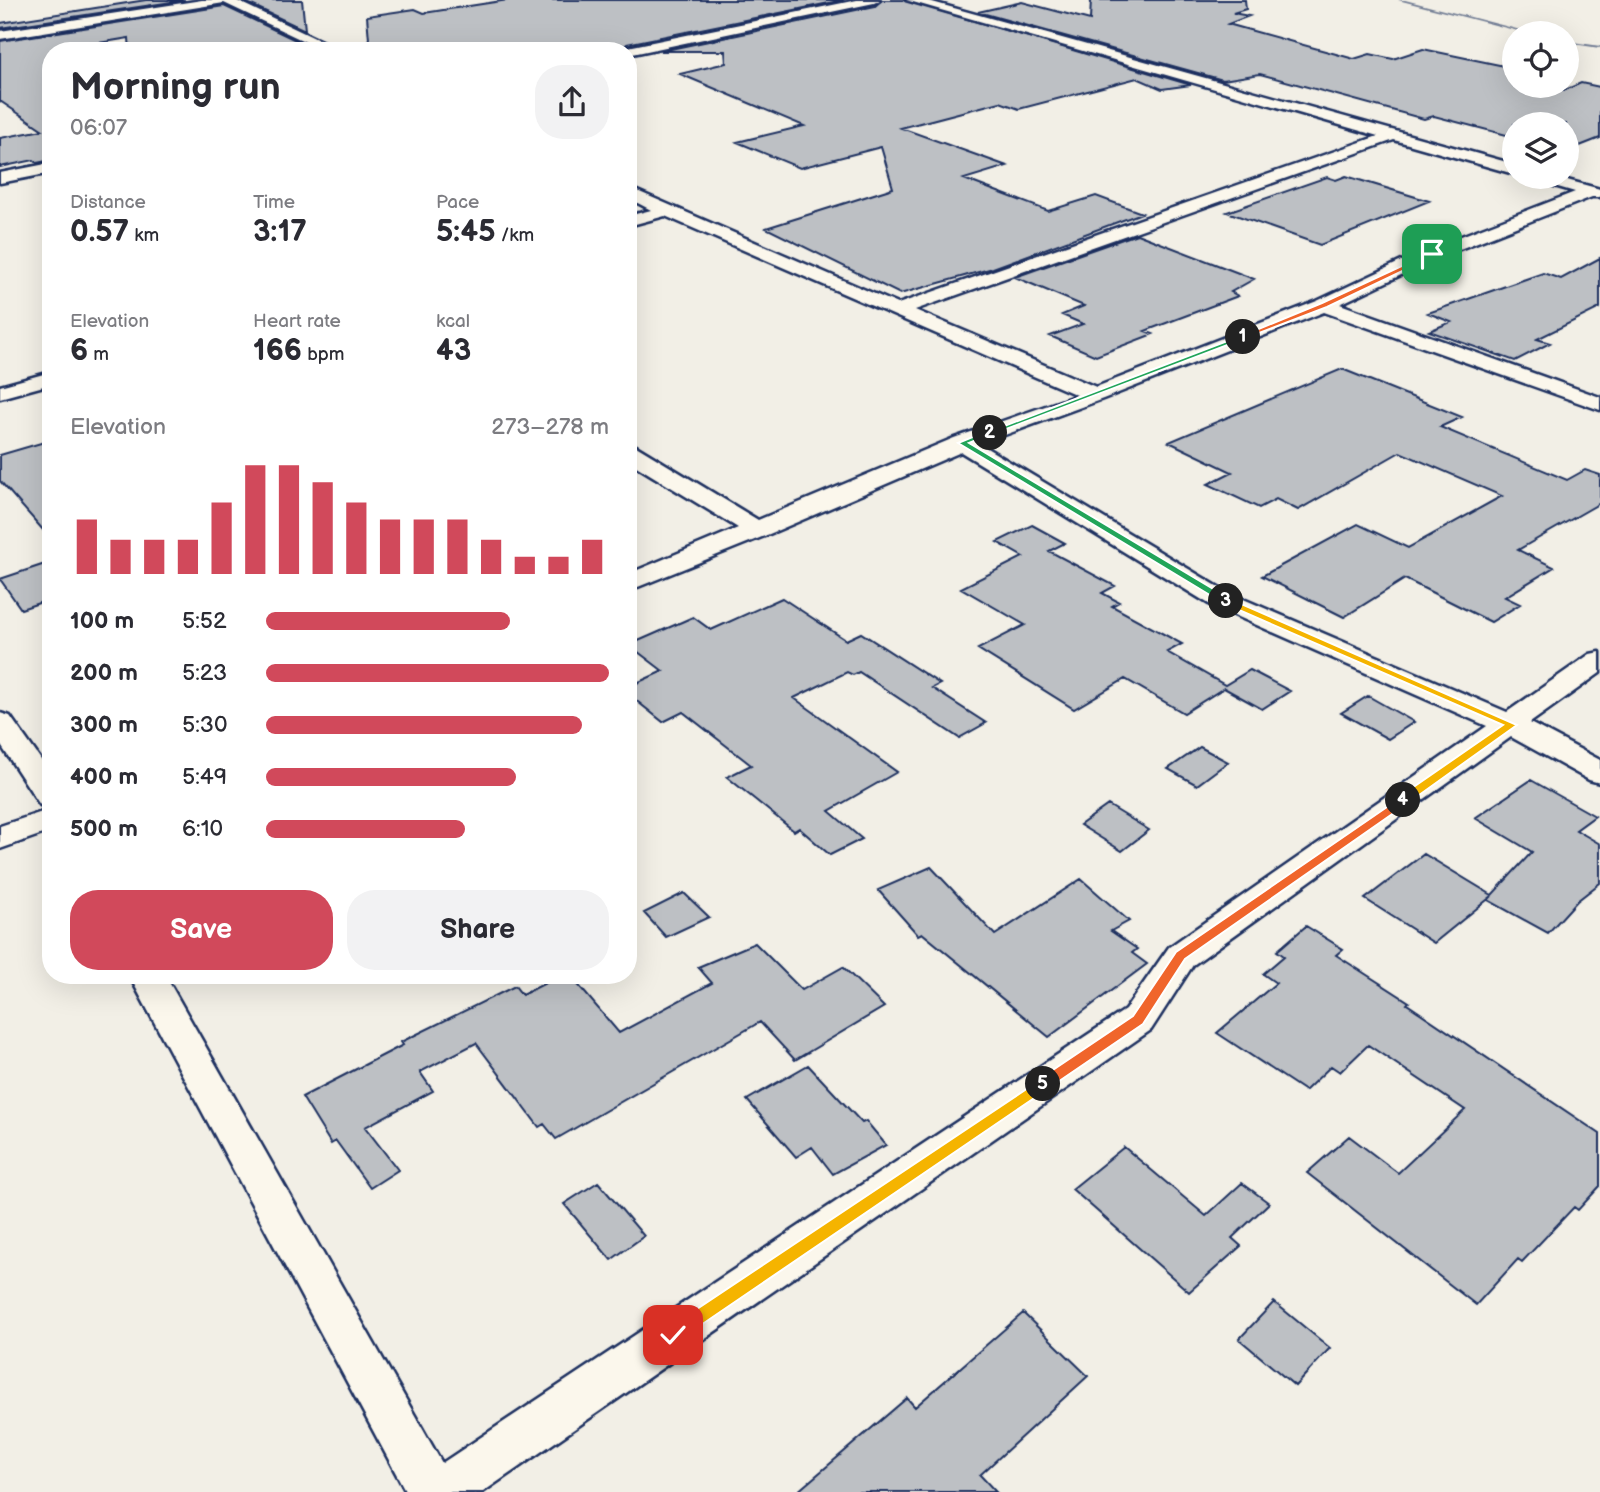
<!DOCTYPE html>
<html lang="en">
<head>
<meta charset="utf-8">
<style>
	body { margin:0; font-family:"Balsamiq Sans",sans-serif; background:#f2f2f3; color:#2b2b33; height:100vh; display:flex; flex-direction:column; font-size:26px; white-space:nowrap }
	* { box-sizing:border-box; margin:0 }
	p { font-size:23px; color:#7c7c81 }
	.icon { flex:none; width:38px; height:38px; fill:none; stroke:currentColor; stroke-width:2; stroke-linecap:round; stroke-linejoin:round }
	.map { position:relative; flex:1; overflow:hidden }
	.details { position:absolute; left:42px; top:42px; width:595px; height:942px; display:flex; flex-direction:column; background:#fff; border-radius:28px; box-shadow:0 7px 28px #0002 }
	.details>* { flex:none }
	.fabs { position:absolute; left:1502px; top:21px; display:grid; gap:14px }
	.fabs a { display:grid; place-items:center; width:77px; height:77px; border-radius:50%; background:#fff; box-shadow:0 7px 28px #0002; font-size:35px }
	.pin { position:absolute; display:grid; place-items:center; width:60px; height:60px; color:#fff; margin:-30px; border-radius:14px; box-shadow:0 4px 10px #0006 }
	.km { position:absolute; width:35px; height:35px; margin:-18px; border-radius:50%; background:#222; color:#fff; font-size:19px; line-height:35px; text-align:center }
	.round { display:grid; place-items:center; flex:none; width:74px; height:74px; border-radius:28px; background:#f2f2f3 }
	.head { display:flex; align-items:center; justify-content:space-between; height:119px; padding:0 28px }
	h1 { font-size:38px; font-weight:600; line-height:52px }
	.stats { display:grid; grid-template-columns:repeat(3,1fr); gap:10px; height:119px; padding:7px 28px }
	.stats div { display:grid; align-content:center }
	.stats b { font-size:30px; font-weight:600 }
	.stats small { font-size:19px; font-weight:400 }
	.stats p { font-size:19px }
	.chart { height:196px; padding:14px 28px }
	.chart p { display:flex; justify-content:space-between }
	.chart svg { width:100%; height:126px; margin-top:7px; stroke:#d1495b; stroke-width:6 }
	.button { display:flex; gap:14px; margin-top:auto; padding:14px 28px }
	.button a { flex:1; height:80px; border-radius:28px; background:#d1495b; color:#fff; font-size:28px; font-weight:600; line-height:80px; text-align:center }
	.button a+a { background:#f2f2f3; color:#2b2b33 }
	ul { padding:0 28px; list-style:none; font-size:23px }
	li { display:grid; grid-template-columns:112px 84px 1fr; align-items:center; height:52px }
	li i { height:18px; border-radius:9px; background:#d1495b }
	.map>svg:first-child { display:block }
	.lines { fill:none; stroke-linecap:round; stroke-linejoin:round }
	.stream { fill:#707b93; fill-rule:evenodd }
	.building { fill:#bdc0c4; stroke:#1b2f5e; stroke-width:2 }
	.minor-casing { stroke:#1b2f5e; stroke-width:5 }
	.minor { fill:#fbf7ec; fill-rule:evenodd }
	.split-1 { fill:#f0652b; stroke:#fff; stroke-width:2 }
	.split-2 { fill:#22a559; stroke:#fff; stroke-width:2 }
	.split-3 { fill:#22a559; stroke:#fff; stroke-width:2 }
	.split-4 { fill:#f5b400; stroke:#fff; stroke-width:2 }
	.split-5 { fill:#f0652b; stroke:#fff; stroke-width:2 }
	.split-6 { fill:#f5b400; stroke:#fff; stroke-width:2 }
</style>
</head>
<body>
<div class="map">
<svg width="1600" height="1492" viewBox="0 0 1600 1492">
	<rect width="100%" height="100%" fill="#f2efe6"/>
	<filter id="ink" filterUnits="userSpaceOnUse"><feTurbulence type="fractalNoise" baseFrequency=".0143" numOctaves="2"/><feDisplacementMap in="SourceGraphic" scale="14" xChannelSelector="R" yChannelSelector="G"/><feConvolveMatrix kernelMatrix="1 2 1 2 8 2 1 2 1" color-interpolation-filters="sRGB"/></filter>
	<g filter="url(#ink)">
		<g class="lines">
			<path class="stream" d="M1398,0h7l127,33h-6z
				M1566,41l34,5v2l-34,-5z"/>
		</g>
		<path class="building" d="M146,0h39l-185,28v-5z
			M241,0h61l3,30z
			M508,0h336l-217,44 -8,7h-249l-3,-35 48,-7 9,4z
			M882,0h21l288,85 -29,4 -25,-11 -118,31 -19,-7 -99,26 106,38 -43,13 84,32 48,-15 46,17 -149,55 -93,26 -134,-66 127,-40 -12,-41 -81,21 -63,-26 67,-16 -124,-52 46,-11 -1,-12h-64l214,-45z
			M1091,0h154l1,9 -13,4 16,3 -21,8 126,35 16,-5 23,5 30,-10 91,19v18h35l16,4 16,-7 19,4v51l-33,13 -1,-27h-52v13l-80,-21 -10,3 -164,-45 -37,6 -245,-68 44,-10 68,18z
			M224,6l80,38 -40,7h-134l-1,-13 -78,13v109l-14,3 -3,-3 -34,7v-29l43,-8 -43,-29v-60z
			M1346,176l83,25 -109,44 -93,-33 100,-35 9,3z
			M1137,234l117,45 -23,13 7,4 -93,35 8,3 -57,22 -46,-20 33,-12 -21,-9 22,-9 -69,-29z
			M1600,258v50l-63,31 13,4 -35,18 -86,-30 22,-9 -23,-9 115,-40 18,6z
			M1342,369l120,48 -22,10 127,53 18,-10 15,5v28l-82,47 36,17 -49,30 15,7 -29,18 -86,-43 -61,38 -82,-41 96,-52 50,24 94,-52 -102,-44 -102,58 -22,-11 -17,9 -51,-24 24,-12 -63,-30z
			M51,440v99l-51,-58v-26z
			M1032,525l33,18 -16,8 66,35 -13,7 17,9 -7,4 70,38 -15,8 58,33 25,-15 40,21 -28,18 -38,-21 -40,25 -59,-34 -51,30 -96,-60 47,-24 -64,-37 62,-31 -26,-15z
			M51,562v37l-30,10 -21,-30z
			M782,598l64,42 15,-7 79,51 -8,4 54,35 -27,15 -100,-66 -6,3 -6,-3 -53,26 103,74 -68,39 33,28 -32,16 -31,-27 -5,3 -67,-54 24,-12 -68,-53 -20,10 -35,-28v-7l35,-16 -34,-26 64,-28 18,13z
			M1368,696l46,26 -26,17 -47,-26z
			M1200,747l28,15 -31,23 -29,-16z
			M1531,780l64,36 -19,14 24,14v39l-23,18 -29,32 -60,-33 4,-4 -58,47 -69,-44 59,-45 68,41 40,-43 -57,-34z
			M1108,805l41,25 -27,21 -42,-26z
			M931,867l64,68 86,-56 48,42 -18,10 26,18 -5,4 15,11 -98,73 -127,-104 -4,2 -40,-45z
			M684,893l25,24 -43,20 -22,-24z
			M1306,926l37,23 -7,6 73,47 -2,2 193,130v52l-22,24 -4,-3 -52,55 -4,-3 -42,46 -169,-132 42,-37 49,37 67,-63 -97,-65 -28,27 -9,-6 -26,25 -88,-58 59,-50 -13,-9 21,-18 -7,-5z
			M755,943l47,47 41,-23 41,40 -89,53 -35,-38 -204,117 -12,-15 -5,3 -63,-84 -56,29 13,19 -68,36 33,43 -28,18 -34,-47 -5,3 -29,-47 101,-52 -2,-3 114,-56 7,9 39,-20h9l49,58 93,-50 -14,-16z
			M808,1065l54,58 4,-2 20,24 -53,29 -21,-27 -16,10 -49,-57z
			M1124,1147l82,69 36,-33 27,20 -37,35 9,8 -52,46 -117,-103z
			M598,1182l46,54 -33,24 -47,-56z
			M1274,1302l56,46 -35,38 -56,-47z
			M1023,1313l65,63 -108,99 16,17h-199l110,-94 8,9z"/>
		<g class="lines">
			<g class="minor-casing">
				<path id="minor" d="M202,0h33l107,51h-17l-101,-48 -224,36v-8z
					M857,0h23l-6,3 -246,52v-4h-6l6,-4z
					M906,0h19l589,164v10l-120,-34 -479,170 181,77 221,-86 108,-51 150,-58 -41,-12 -2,-3h24l44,12v8h-8l-155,61 -97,46 260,93v13l-276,-98 -221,87 -123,45 247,148 280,120 83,-58 10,-2v21l-70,50 70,37v23l-11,-3 -78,-43 -318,228 -42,65 -668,462h-77l-277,-517h36l277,488 683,-453 44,-63 318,-221 -278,-122 -248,-152 -194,83 -139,56v-17l110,-46 -110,-67v-17l8,2 122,74 196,-82 123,-43 -412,-179 -37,10v-10l23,-6 -23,-12v-11l270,117 480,-168z
					M51,163v10l-51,10v-10z
					M51,372v12l-51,14v-12z
					M0,713l10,3 41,58v34l-11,-3 -40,-61z
					M51,809v22l-51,18v-23z"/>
			</g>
			<use href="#minor" class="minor"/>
		</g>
	</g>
	<path class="split-1" d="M1432,252l2,4 -107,51 -81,31 -7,-1 83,-34z"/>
	<path class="split-2" d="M1243,335l3,3 -253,96 -7,-1z"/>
	<path class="split-3" d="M987,431l7,2 -25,10 261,156v4h-7l-265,-160z"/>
	<path class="split-4" d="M1223,599h7l287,126 -109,78h-9v-6l104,-72 -280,-122z"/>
	<path class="split-5" d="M1403,796l6,4 -1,3 -223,156 -42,65 -94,64h-11l-2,-4 2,-4 95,-64 43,-64z"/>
	<path class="split-6" d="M1043,1078l6,2 2,4 -2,4 -370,252 -6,3 -6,-3 -2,-5 2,-6z"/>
</svg>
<div class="fabs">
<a><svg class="icon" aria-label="locate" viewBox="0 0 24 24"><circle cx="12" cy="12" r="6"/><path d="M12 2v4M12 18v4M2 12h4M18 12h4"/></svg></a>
<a><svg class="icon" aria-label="layers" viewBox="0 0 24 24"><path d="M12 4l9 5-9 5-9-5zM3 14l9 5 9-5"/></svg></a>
</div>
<div class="pin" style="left:1432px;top:254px;background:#1e9e55"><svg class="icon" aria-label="arrive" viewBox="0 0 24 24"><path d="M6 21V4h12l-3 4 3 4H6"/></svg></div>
<div class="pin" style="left:673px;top:1335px;background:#d93025"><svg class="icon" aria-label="check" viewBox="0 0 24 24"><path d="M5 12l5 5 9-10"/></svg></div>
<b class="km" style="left:1243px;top:337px">1</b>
<b class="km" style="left:990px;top:433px">2</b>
<b class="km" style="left:1226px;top:601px">3</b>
<b class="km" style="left:1403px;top:800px">4</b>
<b class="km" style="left:1043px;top:1084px">5</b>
<section class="details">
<div class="head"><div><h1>Morning run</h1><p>06:07</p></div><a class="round"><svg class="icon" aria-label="share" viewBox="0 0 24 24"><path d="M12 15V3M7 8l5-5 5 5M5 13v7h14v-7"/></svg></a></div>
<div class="stats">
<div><p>Distance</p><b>0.57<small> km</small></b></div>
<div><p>Time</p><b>3:17</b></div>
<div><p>Pace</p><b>5:45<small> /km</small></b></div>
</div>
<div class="stats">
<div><p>Elevation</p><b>6<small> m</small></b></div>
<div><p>Heart rate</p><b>166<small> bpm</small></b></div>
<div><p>kcal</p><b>43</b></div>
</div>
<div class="chart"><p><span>Elevation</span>273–278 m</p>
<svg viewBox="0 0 160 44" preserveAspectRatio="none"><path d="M5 44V25M15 44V32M25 44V32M35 44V32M45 44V19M55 44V6M65 44V6M75 44V12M85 44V19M95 44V25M105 44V25M115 44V25M125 44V32M135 44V38M145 44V38M155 44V32"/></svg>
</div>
<ul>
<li><b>100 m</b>5:52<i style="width:71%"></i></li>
<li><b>200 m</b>5:23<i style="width:100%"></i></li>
<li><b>300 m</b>5:30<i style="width:92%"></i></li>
<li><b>400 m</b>5:49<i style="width:73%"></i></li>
<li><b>500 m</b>6:10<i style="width:58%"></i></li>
</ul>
<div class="button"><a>Save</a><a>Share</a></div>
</section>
</div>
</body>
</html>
